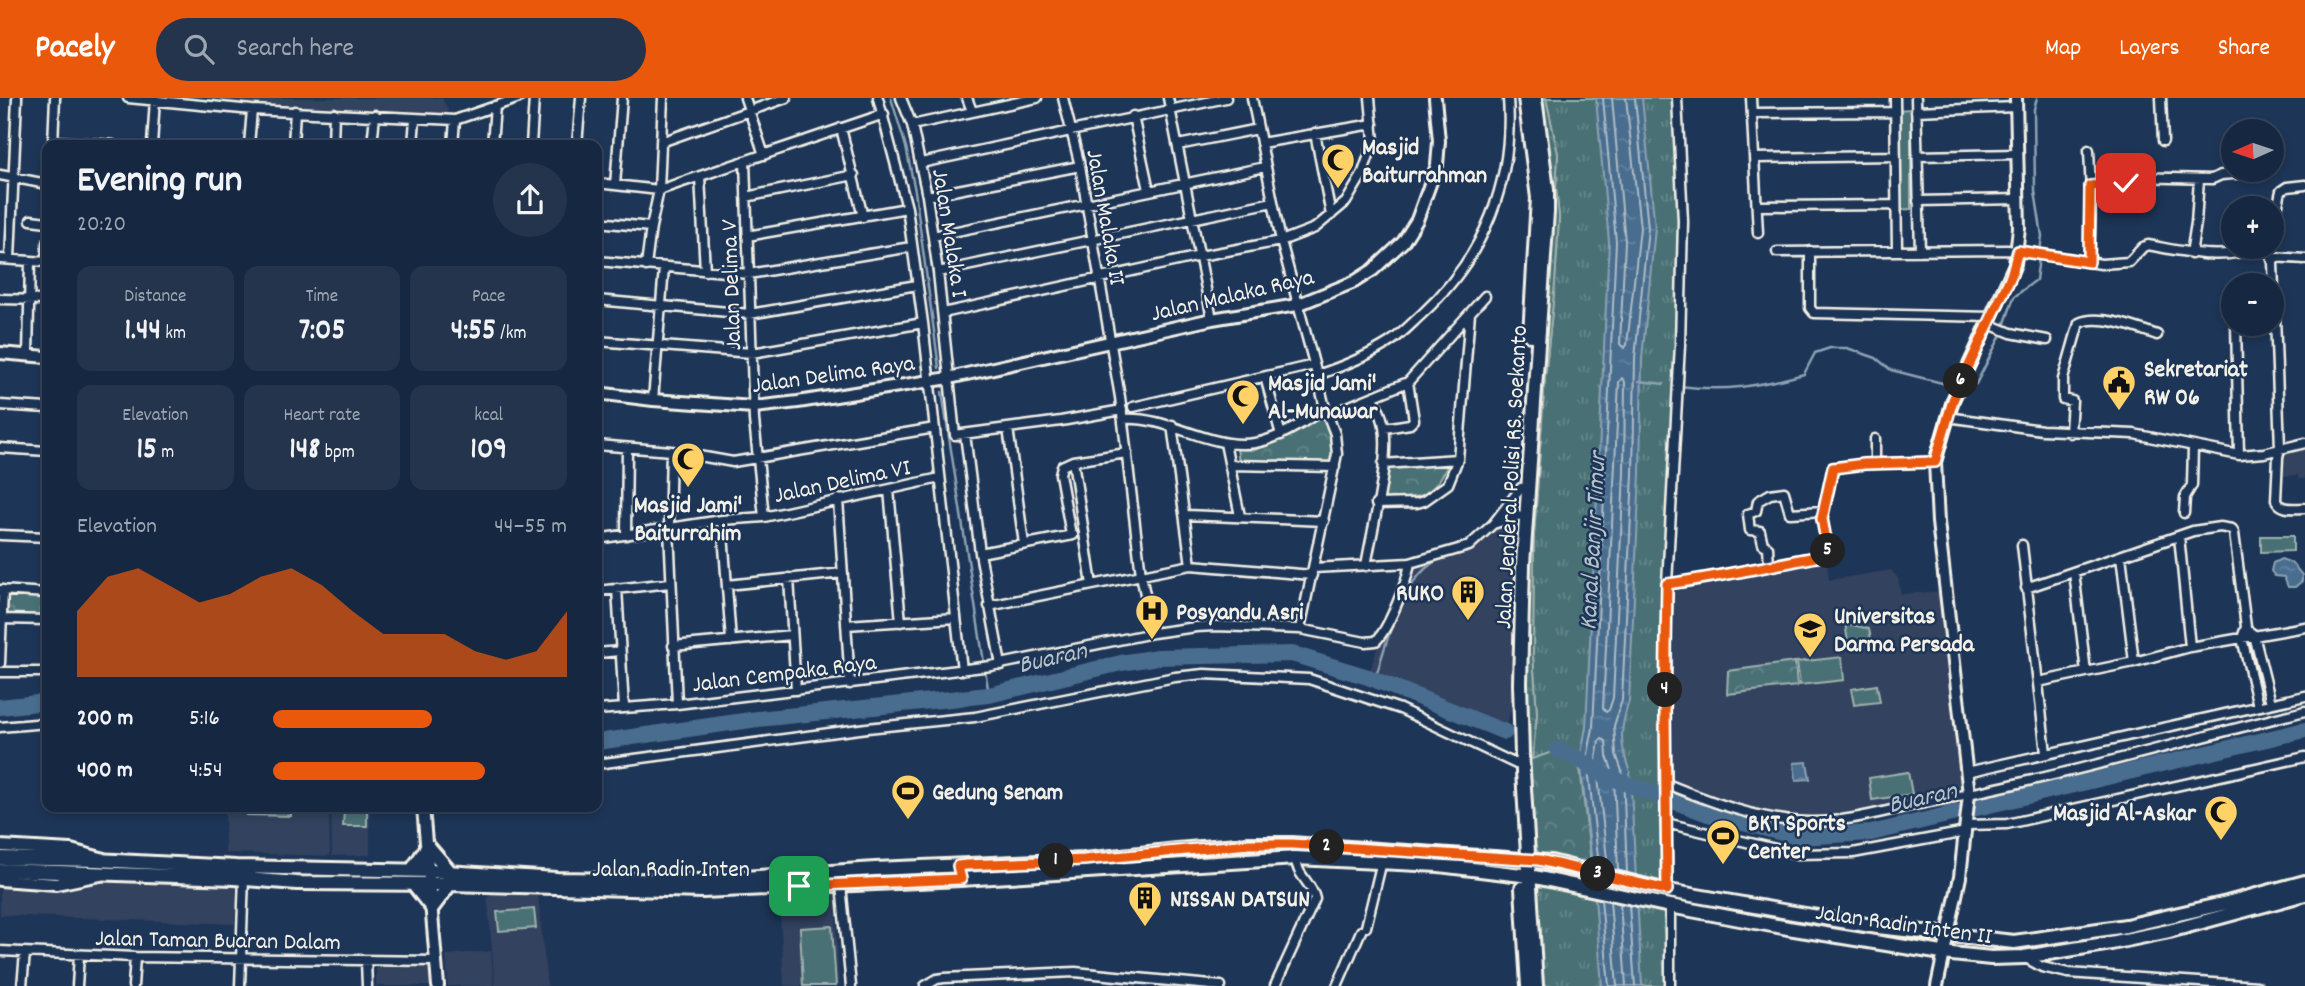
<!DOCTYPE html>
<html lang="en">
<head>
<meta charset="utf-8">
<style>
	body { margin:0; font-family:Dekko,sans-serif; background:#23344c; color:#f1f3f6; height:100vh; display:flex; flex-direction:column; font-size:26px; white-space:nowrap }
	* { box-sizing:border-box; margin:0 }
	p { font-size:23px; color:#9ea6b1 }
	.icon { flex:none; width:38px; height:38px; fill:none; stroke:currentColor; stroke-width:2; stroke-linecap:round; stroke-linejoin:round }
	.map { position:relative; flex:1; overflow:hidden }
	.details { position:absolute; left:42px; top:42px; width:560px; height:672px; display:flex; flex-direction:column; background:#162841; border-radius:14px; box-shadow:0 4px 10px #0003,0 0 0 2px #35445a }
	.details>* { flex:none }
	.needle { width:46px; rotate:267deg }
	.fabs { position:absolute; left:2221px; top:21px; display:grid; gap:14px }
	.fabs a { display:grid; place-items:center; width:63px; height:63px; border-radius:50%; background:#162841; box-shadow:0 4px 10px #0003,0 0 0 2px #35445a; font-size:35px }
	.pin { position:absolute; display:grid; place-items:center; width:60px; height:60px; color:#fff; margin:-30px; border-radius:14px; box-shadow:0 4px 10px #0006 }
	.km { position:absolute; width:35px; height:35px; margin:-18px; border-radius:50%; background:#222; color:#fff; font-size:19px; line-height:35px; text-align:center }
	.round { display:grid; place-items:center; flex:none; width:74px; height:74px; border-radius:37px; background:#23344c }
	.overview { display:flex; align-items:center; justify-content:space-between; height:119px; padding:0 35px }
	h1 { font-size:38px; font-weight:700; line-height:52px }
	.figures { display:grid; grid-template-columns:repeat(3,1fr); gap:10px; height:119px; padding:7px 35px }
	.figures div { display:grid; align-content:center; border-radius:14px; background:#23344c; text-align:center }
	.figures b { font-size:30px; font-weight:700 }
	.figures small { font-size:19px; font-weight:400 }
	.figures p { font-size:19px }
	.chart { height:196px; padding:14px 35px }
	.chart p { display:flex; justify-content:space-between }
	.chart svg { width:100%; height:126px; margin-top:7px; fill:#ea580c; opacity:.7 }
	ul { padding:0 35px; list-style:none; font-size:23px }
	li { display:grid; grid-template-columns:112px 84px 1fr; align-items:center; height:52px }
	li i { height:18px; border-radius:9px; background:#ea580c }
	header { display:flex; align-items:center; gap:42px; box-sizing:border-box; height:98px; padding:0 35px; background:#ea580c; color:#fff }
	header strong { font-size:33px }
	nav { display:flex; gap:38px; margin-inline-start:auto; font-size:24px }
	.search { width:490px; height:63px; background:#23344c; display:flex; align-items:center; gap:18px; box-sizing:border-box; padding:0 24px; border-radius:38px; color:#9ea6b1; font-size:26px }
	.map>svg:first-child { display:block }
	.built { fill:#32425e }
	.grass { fill:url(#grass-tufts); stroke:#9fb1ae; stroke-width:2 }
	.park { fill:url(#park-crowns); stroke:#9fb1ae; stroke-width:2 }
	.pitch { fill:#4a7175; stroke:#9fb1ae; stroke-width:2 }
	.water { fill:url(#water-ripples); stroke:#8da2b3; stroke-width:2 }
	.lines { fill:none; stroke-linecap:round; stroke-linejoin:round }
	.shore { stroke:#afbcc4; stroke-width:2 }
	.stream { stroke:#8da2b3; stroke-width:2.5 }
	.river { stroke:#486d8f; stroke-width:16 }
	.street-casing { stroke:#f4f1e8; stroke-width:13 }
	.secondary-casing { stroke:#f4f1e8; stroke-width:16 }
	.primary-casing { stroke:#f4f1e8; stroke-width:18 }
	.street { stroke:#1d3557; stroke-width:8 }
	.secondary { stroke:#1d3557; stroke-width:10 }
	.primary { stroke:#1d3557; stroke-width:12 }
	.route-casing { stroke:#fff; stroke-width:14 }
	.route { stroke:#ea580c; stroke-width:9 }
	.labels { text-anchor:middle; stroke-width:5; stroke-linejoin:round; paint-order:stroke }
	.poi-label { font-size:24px; font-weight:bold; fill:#f4f1e8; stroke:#1d3557; text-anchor:start }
	.street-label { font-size:24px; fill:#f4f1e8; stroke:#1d3557 }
	.water-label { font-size:26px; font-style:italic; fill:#b8c3c9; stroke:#1d3557 }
</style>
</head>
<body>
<header>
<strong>Pacely</strong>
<div class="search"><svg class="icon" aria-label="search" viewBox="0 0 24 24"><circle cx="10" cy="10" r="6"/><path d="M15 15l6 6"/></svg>Search here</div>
<nav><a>Map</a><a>Layers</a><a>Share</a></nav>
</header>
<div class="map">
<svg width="2305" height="888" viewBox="0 0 2305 888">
	<defs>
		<pattern id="grass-tufts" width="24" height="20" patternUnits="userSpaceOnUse" patternTransform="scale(1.75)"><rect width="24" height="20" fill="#4a7175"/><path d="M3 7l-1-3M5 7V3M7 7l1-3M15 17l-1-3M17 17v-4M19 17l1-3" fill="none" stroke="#658689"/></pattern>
		<pattern id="park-crowns" width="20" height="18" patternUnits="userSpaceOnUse" patternTransform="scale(1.75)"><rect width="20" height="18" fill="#4a7175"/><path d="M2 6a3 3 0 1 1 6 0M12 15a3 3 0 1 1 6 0" fill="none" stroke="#658689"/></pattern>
		<pattern id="water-ripples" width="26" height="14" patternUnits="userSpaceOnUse" patternTransform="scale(1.75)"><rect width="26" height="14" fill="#486d8f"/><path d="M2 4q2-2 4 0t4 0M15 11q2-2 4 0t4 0" fill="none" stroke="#63829f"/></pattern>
	</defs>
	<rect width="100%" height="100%" fill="#1d3557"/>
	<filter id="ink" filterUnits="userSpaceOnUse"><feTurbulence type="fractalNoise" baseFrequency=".0143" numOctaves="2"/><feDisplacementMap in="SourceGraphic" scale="14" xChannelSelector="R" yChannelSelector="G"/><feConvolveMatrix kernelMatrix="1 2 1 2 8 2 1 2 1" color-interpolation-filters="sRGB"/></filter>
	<g filter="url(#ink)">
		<path class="built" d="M226,0h216l6,12v5l-222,-12z
			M2298,349h7v32h-7v-4l-17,1v-21z
			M1518,418l-5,185 -8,31 -137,-55 14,-44 28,-68 58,-19 25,-22z
			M1826,457l3,25 62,-10 7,8 3,16 45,-3 23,203 -159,28 -39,-6 -104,-32v-200z
			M225,709h104l1,49 -105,-3z
			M331,709h39v48l-38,1z
			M123,777l114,4 -2,45 -235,-9v-28l68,2z
			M487,795h51l9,93h-52z
			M835,796l4,92h-55l-5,-89z
			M491,853l3,35h-46l-2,-31z
			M428,866l3,22h-55v-21z"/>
		<path class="grass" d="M1546,0h131l6,123 -16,363v306l-102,-24 -33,-106 5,-46 -4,-58 1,-121 11,-158 10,-94 4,-66 -3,-29 2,-34z
			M1540,784l130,24 1,80h-127l-8,-86z"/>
		<path class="park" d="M1535,0h11l12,56 -2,34 3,29 -4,66 -10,94 -11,158 -1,121 4,58 -5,45 26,-9 21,9 13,113 -47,-11 -18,-24 -7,-154 27,-471z
			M1324,316l11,40 -3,9 -93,-1 -2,-13 18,1z
			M1449,365c-19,37 -25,34 -65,36l5,-31z
			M4,496l43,3v22l-43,-1z
			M1845,525l24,6 2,10 -23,3z
			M1795,564l2,24 -70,8 1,-23z
			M1877,587l3,17 -26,3 -3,-16z"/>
		<path class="pitch" d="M1911,11v100l-14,1v-100z
			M2261,438h32v15l-32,1z
			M1842,559l2,23 -44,5 -3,-23z
			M1908,674l4,22 -40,6 -3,-22z
			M247,709h44v9l-44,-1z
			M344,712h23v16h-24z
			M534,811l2,19 -37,3 -2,-19z
			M832,828l4,60h-33l-3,-58z"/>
		<path class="water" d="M1596,0h46l13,130 -13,131 -2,115 -11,227c-9,28 -10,43 1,71l12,214h-40l-9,-113 -13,-114 6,-32 23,-485z
			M2281,461l11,4 10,12v6l-7,6h-7l-4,-10 -9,-1 -4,-5 2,-8z
			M1807,664l3,17 -14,1 -2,-17z"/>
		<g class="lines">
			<path class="shore" d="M1612,0l13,144 -5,102 4,4 3,-3 13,-117 -14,-130
				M1622,280l3,4 -1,91 -11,225 -4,12 -3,2 -3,-4 16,-326z
				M1599,768l-12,-107 6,-31 23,-486 -13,-144
				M1608,770l-12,-108 3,-19 3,-2 4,2 1,15 7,20 4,95
				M1627,775l-4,-99 -7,-20 -2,-28 8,-26 11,-226 2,-116 13,-130 -13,-130
				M1601,801l8,87
				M1610,803l7,85
				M1620,805l6,83
				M1629,807l6,81"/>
			<path class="stream" d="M891,0l15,49 9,44 24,177
				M2004,228l10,-29 22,-17 6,-44 -7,-45 -1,-82 3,-11
				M1639,283l25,3
				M1679,288c47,6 80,0 125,-12l11,-21 15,-5h17l29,10 15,12 63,16
				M1964,290l12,-4 26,-51
				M942,294l47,303
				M1375,582c11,-37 28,-107 67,-122"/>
			<path class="river" d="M0,609l47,-5
				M597,644l161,-23 231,-24 132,-32 37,-6 134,-3 76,23 137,55
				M1558,652l21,9 24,16 105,39 90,23 73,-4 434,-103"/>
			<g class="street-casing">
				<path id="street" d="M128,0l124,12 203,10 64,-22
					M745,0l19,57
					M878,0l29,110 16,115 39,347
					M901,0l11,27 15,71 11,76 17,163 106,-14 61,-11
					M967,0l5,13
					M1063,0l17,68 40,231 21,178 12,58
					M1168,0l44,221
					M1252,0l29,143 36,134
					M1751,0l7,135
					M1895,0l2,152
					M1916,0l4,153
					M2161,0l2,43
					M1916,13l100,-4
					M1752,15l143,-1
					M1133,18l16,74
					M912,27l125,-27
					M841,30l22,89
					M1315,35l16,82
					M53,43l60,4
					M661,44l125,-44
					M1261,45l112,-19
					M53,46l2,-46
					M152,47l3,-46
					M249,47l3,-35
					M293,47l2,-34
					M333,47l1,-32
					M372,47l3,-30
					M413,47l2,-26
					M453,47l2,-25
					M492,47l3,-39
					M531,47l3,-47
					M577,47l4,-47
					M1178,47l80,-16
					M1917,58l101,-2
					M1755,60l141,-2
					M745,63l9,259 10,97
					M921,65l305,-65
					M0,77l47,9
					M700,78l5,95
					M597,85l62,7 225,-76
					M615,87l7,-87
					M2090,88l35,-3 6,-6 81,2 9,-4 25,-2
					M927,98l153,-30
					M746,99l108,-22
					M1918,103l101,-2
					M1757,108l139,-1
					M31,122l16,2
					M597,124l54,5
					M2272,133l9,-40 6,-4 18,-2
					M747,138l160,-28
					M933,138l332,-69
					M2268,149l5,16 7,185 -2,9 -2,43c6,11 18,8 29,8
					M1810,153v57l4,5 178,4
					M1777,154l230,-2 26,3 68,11 28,-2 14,-15 5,-2c34,6 75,17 109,2
					M2191,156l5,-31 3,-44
					M2272,159l33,2
					M0,161l47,3
					M10,161l7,-161
					M597,163l152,13 162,-27
					M46,164l1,-19
					M2089,164l2,-69 -2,-43
					M646,168l5,-39 8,-37 4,-92
					M938,174l335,-70
					M0,201l47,1
					M597,202l153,14 167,-29
					M943,215l257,-57 81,-15 34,-13 31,-26 16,-27 12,-34 -4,-43
					M1989,226l22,9 36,7
					M2236,226l3,131
					M597,243l155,12 171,-30
					M28,258l2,-95
					M1265,279l16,58
					M653,302l11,-132
					M0,307l47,3
					M1133,309l181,-42
					M1328,317l80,-33 77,-86
					M1947,319l95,13 92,4 105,21 25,-2 41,-10
					M1123,321c49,-4 95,38 144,21 21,-7 40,-20 58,-32l-8,-33c24,-8 51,-19 73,-33 12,-8 22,-19 32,-28 62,-57 92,-132 86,-216
					M1172,327l19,140
					M1008,330l16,116
					M1385,330l25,-4 4,-4 -6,-38
					M2070,335l2,-32 -9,-2v-20l16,-56c20,-10 58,5 78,12
					M965,336l15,119 21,112
					M1875,341v25
					M1225,345l15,73
					M597,347l74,6 62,11 202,-34
					M0,350l47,3
					M671,353l-2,78 8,175
					M1073,363l19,124
					M1383,366l75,-5
					M1230,367l105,2
					M889,392l12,132
					M838,401l12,185
					M1376,406l41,-1 7,-2 24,-17 10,-25 12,-146
					M2184,415l1,-16 7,-12 1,-38
					M1186,417l138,6
					M722,422l9,121
					M1493,426l28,-36
					M0,437l47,2
					M626,437l1,-87
					M1071,437l-11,-61 2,-8 11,-5 54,-8
					M2179,438l11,111
					M597,441l125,-19 42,-3 176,-39
					M2022,447l24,208
					M980,455l93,-18
					M2121,458l13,106
					M1366,468c6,-36 24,-105 18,-139 -1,-11 -7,-21 -11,-30
					M1769,468l-1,-19 -5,-3 -3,-13 -10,-1 -2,-16 8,-3 2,-10 12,-7 14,-2 6,21 33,-2
					M1313,470l97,-5 59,-17 24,-22 25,-8
					M2074,474l12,100
					M789,480l7,112
					M1667,486c53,-7 105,-20 159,-29l2,-5 -6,-31 11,-51 31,-4 71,-2
					M727,487l116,-12
					M617,490l7,120
					M2026,490l167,-57 27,-4 12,2 2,4 12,94 -4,11 16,68
					M0,492l47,3
					M597,493l73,-8
					M989,508l202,-41 121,10
					M2,521l45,1
					M846,527l110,-7
					M1300,531l37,-175 -2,-20 -10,-26
					M2250,534l4,3 17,68
					M673,548l119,-11
					M597,555l23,-2
					M0,565l3,-73
					M0,574h47
					M2038,584l96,-20 56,-15 115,-20
					M597,612l80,-6 314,-38 162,-33 43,-6 20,-1 84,3 65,13 11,-1c13,-13 31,-59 34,-78
					M0,629l47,-4
					M597,666l270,-36 108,-11 200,-40 29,-3 105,5 91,30 116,55
					M1967,674l338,-76
					M1667,686c44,18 94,37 142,38 40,1 82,-13 120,-20 127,-24 251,-60 376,-91
					M1666,725l131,31 56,-1 113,-21
					M1967,727l40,-1 298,-67
					M841,787l10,101
					M1667,792l-2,-181 2,-125 13,-239 3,-124 -6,-123
					M1366,829l16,-66
					M0,853l135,6 301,4
					M2024,859l18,10 26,6 189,13
					M366,863l1,25
					M22,888l3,-33
					M77,888l2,-31
					M133,888l2,-29
					M240,888l4,-109
					M925,888l12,-7 7,-1 131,-6 146,14
					M1275,888l40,-87c-3,-17 -19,-23 -19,-41
					M1337,888l24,-55
					M1670,888v-80"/>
			</g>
			<g class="secondary-casing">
				<path id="secondary" d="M0,255l47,4
					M597,295l56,7 101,7 44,-5 151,-24 263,-59 85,-14 57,-23 19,-12 30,-28 14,-22 20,-55 2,-24 -4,-43
					M423,709l15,179
					M0,748l71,4 30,8
					M0,782l56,4 44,-9
					M1937,888l23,-109 9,-83 -31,-272 -3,-60 18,-62 62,-136 4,-36 -3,-130"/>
			</g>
			<g class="primary-casing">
				<path id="primary" d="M1525,0l13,100 -8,137
					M1535,0l12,92v22l-24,352 -3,119 2,72 14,231
					M0,760l96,2 140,7 194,4 127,8 144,2 174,-12 209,-9 93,-10 72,-6h43l259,18 112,28 131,23 84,14 136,15 112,-16 101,-23 78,-21
					M0,772l234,8 63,5 153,1 253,7 258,-12 335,-21 143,7 91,11 140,30 118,22 154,25 49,5 33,-1 87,-14 58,-12 136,-37
					M412,772l16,-24 23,27
					M413,786l19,24 18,-24
					M1522,790l6,98"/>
			</g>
			<use href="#street" class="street"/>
			<use href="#secondary" class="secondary"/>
			<use href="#primary" class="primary"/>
		</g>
	</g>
	<g class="lines" filter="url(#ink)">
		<g class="route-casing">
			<path id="route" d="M799,788l162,-7 -3,-13 8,-1 118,-5 165,-16h43l247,16 128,30 -2,-181 2,-125c53,-7 106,-19 159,-29l2,-4 -6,-32 11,-51 31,-4 71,-2 18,-62 58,-124 7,-25 71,11 1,-76 36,-3"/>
		</g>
		<use href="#route" class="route"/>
	</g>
	<defs>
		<g id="mosque-pin" transform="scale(1.75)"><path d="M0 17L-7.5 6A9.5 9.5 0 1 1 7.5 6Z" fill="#ffd166" stroke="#1d3557"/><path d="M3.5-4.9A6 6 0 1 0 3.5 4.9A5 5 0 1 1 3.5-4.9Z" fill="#111"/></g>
		<g id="civic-pin" transform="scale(1.75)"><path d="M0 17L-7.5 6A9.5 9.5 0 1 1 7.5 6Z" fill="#ffd166" stroke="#1d3557"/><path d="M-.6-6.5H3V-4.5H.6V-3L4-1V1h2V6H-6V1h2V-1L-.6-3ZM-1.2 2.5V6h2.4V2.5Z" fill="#111"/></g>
		<g id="building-pin" transform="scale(1.75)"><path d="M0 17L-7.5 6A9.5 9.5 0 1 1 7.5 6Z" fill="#ffd166" stroke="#1d3557"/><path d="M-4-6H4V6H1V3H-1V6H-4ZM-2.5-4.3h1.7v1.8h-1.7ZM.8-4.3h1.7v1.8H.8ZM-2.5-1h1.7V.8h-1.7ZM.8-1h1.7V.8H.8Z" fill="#111"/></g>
		<g id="hospital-pin" transform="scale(1.75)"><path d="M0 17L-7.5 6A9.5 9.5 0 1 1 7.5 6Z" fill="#ffd166" stroke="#1d3557"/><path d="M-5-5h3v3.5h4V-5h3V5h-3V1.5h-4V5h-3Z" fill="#111"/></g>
		<g id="university-pin" transform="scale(1.75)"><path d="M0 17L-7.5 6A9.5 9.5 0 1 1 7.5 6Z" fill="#ffd166" stroke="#1d3557"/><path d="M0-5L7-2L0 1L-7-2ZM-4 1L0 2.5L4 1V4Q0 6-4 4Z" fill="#111"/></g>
		<g id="stadium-pin" transform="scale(1.75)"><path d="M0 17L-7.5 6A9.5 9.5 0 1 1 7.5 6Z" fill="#ffd166" stroke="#1d3557"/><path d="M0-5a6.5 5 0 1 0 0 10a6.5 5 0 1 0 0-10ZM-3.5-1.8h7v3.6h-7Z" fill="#111"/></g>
	</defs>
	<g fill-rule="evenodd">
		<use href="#mosque-pin" x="1338" y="62"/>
		<use href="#civic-pin" x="2119" y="284"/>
		<use href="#mosque-pin" x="1243" y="298"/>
		<use href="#mosque-pin" x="688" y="361"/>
		<use href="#building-pin" x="1468" y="494"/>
		<use href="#hospital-pin" x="1152" y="513"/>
		<use href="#university-pin" x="1810" y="531"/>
		<use href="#stadium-pin" x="908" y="693"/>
		<use href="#mosque-pin" x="2221" y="714"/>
		<use href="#stadium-pin" x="1723" y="738"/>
		<use href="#building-pin" x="1145" y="800"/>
	</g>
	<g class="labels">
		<g class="poi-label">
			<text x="1362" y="56">Masjid<tspan x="1362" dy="28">Baiturrahman</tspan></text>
			<text x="2144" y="278">Sekretariat<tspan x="2144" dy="28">RW 06</tspan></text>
			<text x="1268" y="292">Masjid Jami'<tspan x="1268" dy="28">Al-Munawar</tspan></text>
			<text x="688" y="414" text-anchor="middle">Masjid Jami'<tspan x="688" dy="28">Baiturrahim</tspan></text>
			<text x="1444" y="502" text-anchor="end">RUKO</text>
			<text x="1176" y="521">Posyandu Asri</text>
			<text x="1834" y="525">Universitas<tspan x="1834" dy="28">Darma Persada</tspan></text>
			<text x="932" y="701">Gedung Senam</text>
			<text x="2196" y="722" text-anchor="end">Masjid Al-Askar</text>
			<text x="1748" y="732">BKT Sports<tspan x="1748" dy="28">Center</tspan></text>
			<text x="1170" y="808">NISSAN DATSUN</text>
		</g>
		<g class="street-label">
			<text transform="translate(1107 119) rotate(80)" y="8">Jalan Malaka II</text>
			<text transform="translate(951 135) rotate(81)" y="8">Jalan Malaka I</text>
			<text transform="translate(730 187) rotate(-92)" y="8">Jalan Delima V</text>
			<text transform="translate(1232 196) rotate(-13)" y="8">Jalan Malaka Raya</text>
			<text transform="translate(833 275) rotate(-8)" y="8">Jalan Delima Raya</text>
			<text transform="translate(1510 379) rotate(-87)" y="8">Jalan Jenderal Polisi RS. Soekanto</text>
			<text transform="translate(842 382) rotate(-12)" y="8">Jalan Delima VI</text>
			<text transform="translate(784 574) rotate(-7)" y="8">Jalan Cempaka Raya</text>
			<text x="671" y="778">Jalan Radin Inten</text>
			<text transform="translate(1904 825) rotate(8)" y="8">Jalan Radin Inten II</text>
			<text transform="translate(218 841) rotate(1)" y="8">Jalan Taman Buaran Dalam</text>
		</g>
		<g class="water-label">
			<text transform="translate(1591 443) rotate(-87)" y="9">Kanal Banjir Timur</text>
			<text transform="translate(1052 558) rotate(-13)" y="9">Buaran</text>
			<text transform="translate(1922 698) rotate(-13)" y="9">Buaran</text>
		</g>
	</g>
</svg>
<div class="fabs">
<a><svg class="needle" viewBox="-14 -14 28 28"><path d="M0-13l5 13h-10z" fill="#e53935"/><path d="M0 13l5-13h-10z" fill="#9ea6b1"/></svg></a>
<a>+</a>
<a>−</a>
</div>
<div class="pin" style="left:799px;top:788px;background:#1e9e55"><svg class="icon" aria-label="arrive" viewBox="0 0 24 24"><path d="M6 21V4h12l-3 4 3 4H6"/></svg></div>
<div class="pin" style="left:2126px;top:85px;background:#d93025"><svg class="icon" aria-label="check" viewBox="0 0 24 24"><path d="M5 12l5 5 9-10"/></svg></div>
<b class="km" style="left:1056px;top:763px">1</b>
<b class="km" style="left:1327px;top:749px">2</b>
<b class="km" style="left:1598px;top:776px">3</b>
<b class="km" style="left:1665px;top:592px">4</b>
<b class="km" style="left:1828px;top:453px">5</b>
<b class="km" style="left:1961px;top:283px">6</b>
<section class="details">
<div class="overview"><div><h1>Evening run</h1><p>20:20</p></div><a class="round"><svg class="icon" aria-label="share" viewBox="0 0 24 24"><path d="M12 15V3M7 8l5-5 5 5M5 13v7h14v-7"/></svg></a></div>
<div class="figures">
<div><p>Distance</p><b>1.44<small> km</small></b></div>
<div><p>Time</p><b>7:05</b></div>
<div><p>Pace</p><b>4:55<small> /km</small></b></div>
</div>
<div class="figures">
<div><p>Elevation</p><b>15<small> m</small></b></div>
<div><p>Heart rate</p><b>148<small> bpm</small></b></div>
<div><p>kcal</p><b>109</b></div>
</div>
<div class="chart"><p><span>Elevation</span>44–55 m</p>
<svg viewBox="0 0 160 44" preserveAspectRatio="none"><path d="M0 44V21L10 9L20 6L30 12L40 18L50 15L60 9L70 6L80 12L90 21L100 29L110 29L120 29L130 35L140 38L150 35L160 21V44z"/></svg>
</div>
<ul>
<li><b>200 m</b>5:16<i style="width:54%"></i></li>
<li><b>400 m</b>4:54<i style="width:72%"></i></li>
</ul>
</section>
</div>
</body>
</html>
